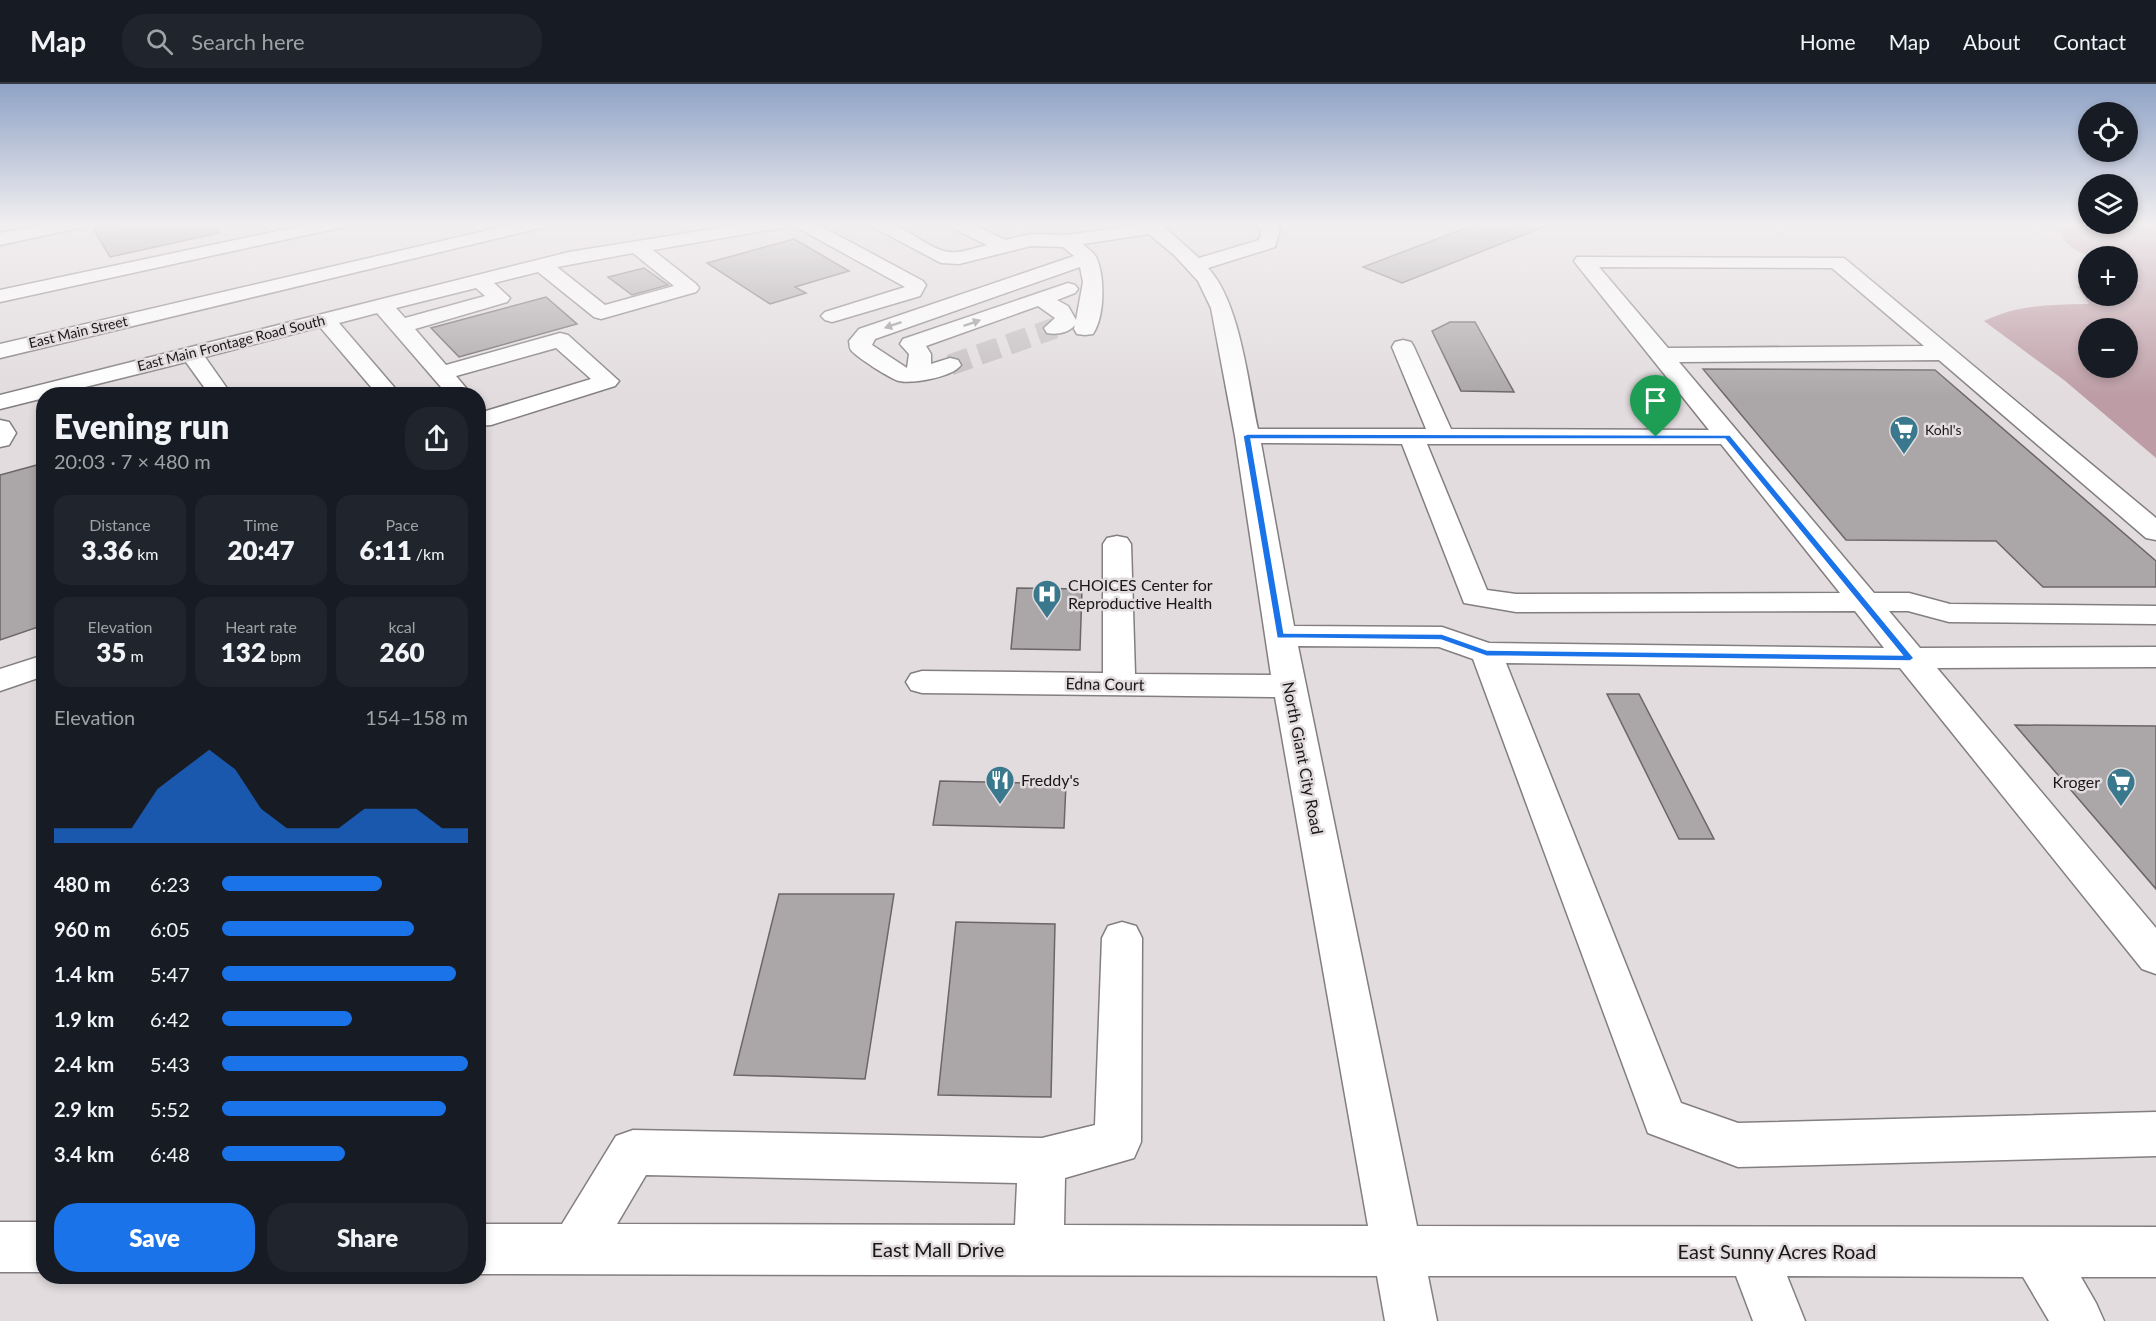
<!DOCTYPE html>
<html lang="en">
<head>
<meta charset="utf-8">
<style>
	body { margin:0; font-family:Lato,sans-serif; background:#20242c; color:#f1f3f6; height:100vh; display:flex; flex-direction:column; font-size:22px; white-space:nowrap }
	* { box-sizing:border-box; margin:0 }
	p { font-size:20px; color:#9ea1a6 }
	.icon { flex:none; width:33px; height:33px; fill:none; stroke:currentColor; stroke-width:2; stroke-linecap:round; stroke-linejoin:round }
	.map { position:relative; flex:1; overflow:hidden }
	.details { position:absolute; left:36px; top:303px; width:450px; height:897px; display:flex; flex-direction:column; background:#171b24; border-radius:24px; box-shadow:0 3px 9px #0003 }
	.details>* { flex:none }
	.fabs { position:absolute; left:2078px; top:18px; display:grid; gap:12px }
	.fabs a { display:grid; place-items:center; width:60px; height:60px; border-radius:50%; background:#171b24; box-shadow:0 3px 9px #0003; font-size:30px }
	.pin { position:absolute; display:grid; place-items:center; width:51px; height:51px; color:#fff; margin:-62px -26px; border-radius:50% 50% 50% 0; rotate:-45deg; box-shadow:0 0 6px #0007 }
	.pin .icon { rotate:45deg }
	.round { display:grid; place-items:center; flex:none; width:63px; height:63px; border-radius:24px; background:#20242c }
	.headline { display:flex; align-items:center; justify-content:space-between; height:102px; padding:0 18px }
	h1 { font-size:33px; font-weight:800; line-height:45px }
	.stats { display:grid; grid-template-columns:repeat(3,1fr); gap:9px; height:102px; padding:6px 18px }
	.stats div { display:grid; align-content:center; border-radius:15px; background:#20242c; text-align:center }
	.stats b { font-size:26px; font-weight:800 }
	.stats small { font-size:16px; font-weight:400 }
	.stats p { font-size:16px }
	.chart { height:168px; padding:12px 18px }
	.chart p { display:flex; justify-content:space-between }
	.chart svg { width:100%; height:108px; margin-top:6px; fill:#1a73e8; opacity:.7 }
	.primary-button { display:flex; gap:12px; margin-top:auto; padding:12px 18px }
	.primary-button a { flex:1; height:69px; border-radius:24px; background:#1a73e8; color:#fff; font-size:24px; font-weight:800; line-height:69px; text-align:center }
	.primary-button a+a { background:#20242c; color:#f1f3f6 }
	ul { padding:0 18px; list-style:none; font-size:20px }
	li { display:grid; grid-template-columns:96px 72px 1fr; align-items:center; height:45px }
	li i { height:15px; border-radius:8px; background:#1a73e8 }
	header { display:flex; align-items:center; gap:36px; box-sizing:border-box; height:84px; padding:0 30px; background:#171b24; border-bottom:2px solid #363941 }
	header strong { font-size:28px }
	nav { display:flex; gap:33px; margin-inline-start:auto; font-size:21px }
	.search { width:420px; height:54px; background:#20242c; display:flex; align-items:center; gap:15px; box-sizing:border-box; padding:0 21px; border-radius:24px; color:#9ea1a6; font-size:22px }
	.map>svg:first-child { display:block }
	.forest { fill:#bd9ca5; fill-rule:evenodd }
	.building { fill:#aba6a7; stroke:#6b6667; stroke-width:1.5 }
	.lines { fill:none; stroke-linecap:round; stroke-linejoin:round }
	.minor-tunnel { stroke:#c4bec0; stroke-width:21; stroke-dasharray:21 10; stroke-linecap:butt }
	.minor-casing { stroke:#837e7f; stroke-width:3 }
	.highway-casing { stroke:#837e7f; stroke-width:3 }
	.minor { fill:#fff; fill-rule:evenodd }
	.highway { fill:#fff; fill-rule:evenodd }
	.oneway { fill:#989797 }
	.route { fill:#1a73e8; stroke:#fff; stroke-width:1.5; fill-rule:evenodd }
	.labels { text-anchor:middle; stroke-width:5; stroke-linejoin:round; paint-order:stroke }
	.far-street-label { font-size:14px; fill:#191718; stroke:#e2dcde }
	.far-poi-label { font-size:14px; fill:#191718; stroke:#e2dcde; text-anchor:start }
	.poi-label { font-size:16px; fill:#191718; stroke:#e2dcde; text-anchor:start }
	.street-label { font-size:16px; fill:#191718; stroke:#e2dcde }
	.near-street-label { font-size:20px; fill:#191718; stroke:#e2dcde }
</style>
</head>
<body>
<header>
<strong>Map</strong>
<div class="search"><svg class="icon" aria-label="search" viewBox="0 0 24 24"><circle cx="10" cy="10" r="6"/><path d="M15 15l6 6"/></svg>Search here</div>
<nav><a>Home</a><a>Map</a><a>About</a><a>Contact</a></nav>
</header>
<div class="map">
<svg width="2156" height="1237" viewBox="0 0 2156 1237">
	<rect width="100%" height="100%" fill="#e2dcde"/>
	<path class="forest" d="M2065,139h91v235l-92,-78 -80,-59c34,-17 68,-16 105,-17l-12,-18 11,-3v13h39v-13l14,1 -14,-10v-18c-26,0 -51,4 -66,-21zM2088,244h39v40h-39z"/>
	<path class="building" d="M121,139h97l1,10 -109,24 -17,-29z
		M1479,139l72,1 -149,59 -39,-16z
		M794,155l55,32 -54,16 11,6 -36,11 -63,-41z
		M644,184l24,17 -36,10 -24,-18z
		M546,213l31,27 -118,33 -28,-29z
		M1450,238h25l39,70 -53,-1 -29,-60z
		M1703,285l232,1 221,191v26h-113l-47,-46 -150,-1z
		M44,379v162l-44,15v-165z
		M1017,504l65,1 -2,61 -69,-1z
		M1607,610h32l75,145h-35z
		M2015,641l141,1v163z
		M940,697l126,3 -2,44 -131,-3z
		M779,810h115l-29,185 -131,-4z
		M956,838l99,2 -4,173 -113,-2z"/>
	<g class="lines">
		<path class="minor-tunnel" d="M950,281l105,-37"/>
		<g class="minor-casing">
			<path id="minor" d="M54,139h34l-3,4 -6,1 -79,17v-12z
				M315,139h32l-3,4 -6,1 -338,74v-12z
				M750,139h39l-3,4 -6,1 -127,22 43,34 3,4 -3,4 -95,27 -7,-2 -56,-45 -44,11 16,15 -3,4 -92,27 31,36 114,-32 8,2 51,46 -4,5 -124,39 -13,1v-17l8,2 105,-32 -35,-31 -100,28 15,18h-24l-70,-81 -38,10 61,71h-23l-57,-67 -115,30 26,37h-22l-23,-32 -129,32h-13v4l-44,11v-14l569,-143zM633,169l41,33 -69,19 -48,-38zM476,204l9,8 -80,22 -9,-10z
				M793,139h22l108,58 3,4 -6,11 -81,24 -7,2 -7,-2 -4,-4 4,-4 80,-25 -109,-60z
				M870,139c35,-3 45,19 74,28 14,4 30,-3 43,-6l-37,-18 -3,-4h23l36,17 25,-6 36,1 71,-10 -1,-2 24,1 38,34 60,-18 2,-9 -7,-8h20l6,6 -5,18 -67,21c32,34 40,115 50,161h168l-34,-82 3,-5 8,-2 8,2 3,5 37,82 258,1 -132,-165 -3,-4 3,-4 267,1 312,260v22l-10,-2 -207,-178 -260,2 195,231h35l41,11 206,2v18l-207,-2 -41,-11h-19l31,37 236,-1v20l-219,1 219,260v46l-14,-5 -242,-301 -394,-5 175,440 57,20 418,-11v44l-418,11 -90,-34 -175,-474 -34,-12 -141,-1 119,580 739,1v50h-75l15,26 8,18h-55l-26,-44 -236,-1 18,45h-52l-17,-45h-308l9,45h-52l-8,-45 -899,-2v-50h84l54,-88 17,-6 409,8 53,-13 7,-187 6,-12 14,-4 14,4 6,12 -1,204 -7,16 -69,20 -1,47 304,1 -93,-529 -353,-4 -11,-3 -5,-8 5,-8 11,-3 181,2v-129l4,-6 10,-2 10,2 4,6 4,130 136,1 -36,-239 -24,-128 -13,-27 -23,-25 -26,-22 -66,10c4,4 11,9 13,13 9,18 9,59 -3,77l-8,1 -8,-1 -3,-5 1,-4c-7,8 -18,10 -28,8l-3,-5 11,-10 -17,-12 -112,40 5,8v10l19,-6 8,2 3,5c-8,12 -48,19 -62,16 -8,-2 -43,-24 -48,-31 -2,-3 -1,-5 -2,-9l10,-12 215,-73 -11,-9 -32,-1 -72,18 -18,-1 -68,-36zM1080,183l3,15 -7,38 -8,-14 -11,-6 18,-7 3,-4 -3,-4 -7,-2 -165,56 -3,5 9,10 -2,14 -35,-23 3,-6zM1599,183l233,1 92,78 -256,2zM1261,359l141,1 62,159 52,9 339,-1 29,37 -395,-5 -47,-16 -148,-1zM1427,360h294l119,149 -324,1 -29,-4zM646,1091l371,8 -2,42 -398,-1z
				M0,336l9,2 7,11 -7,12 -9,2z
				M44,571v21l-44,15v-22z
				M0,1138h44v50h-44z"/>
		</g>
		<g class="highway-casing">
			<path id="highway" d="M519,139h30l-3,4 -6,1 -540,130v-14z"/>
		</g>
		<use href="#minor" class="minor"/>
		<use href="#highway" class="highway"/>
	</g>
	<defs><path id="oneway-solid" d="M-6-.8H1V-3.2L6.5 0L1 3.2V.8H-6Z" transform="scale(1.5)"/></defs>
	<g class="oneway">
		<use href="#oneway-solid" transform="translate(972 239) rotate(-19)"/>
		<use href="#oneway-solid" transform="translate(893 241) rotate(161)"/>
	</g>
	<linearGradient id="sky" x2="0" y2="1"><stop stop-color="#8fa3c6"/><stop offset="0.45" stop-color="#f2eff0"/><stop offset="1" stop-color="#f2eff0" stop-opacity="0"/></linearGradient>
	<rect width="2156" height="312" fill="url(#sky)"/>
	<path class="route" d="M1247,350l483,1 184,223 -4,3 -424,-5 -45,-16 -164,-2 -34,-202zM1251,355h474l177,216 -415,-5 -45,-16 -158,-1z"/>
	<defs>
		<g id="supermarket-pin" transform="scale(1.5)"><path d="M0 17L-7.5 6A9.5 9.5 0 1 1 7.5 6Z" fill="#39788d" stroke="#e2dcde"/><path d="M-6-5.5h2.5l.6 2H6L4.5 2H-2.5L-4.4-4H-6ZM-1.5 3.2a1.3 1.3 0 1 0 .1 0ZM3 3.2a1.3 1.3 0 1 0 .1 0Z" fill="#fff"/></g>
		<g id="hospital-pin" transform="scale(1.5)"><path d="M0 17L-7.5 6A9.5 9.5 0 1 1 7.5 6Z" fill="#39788d" stroke="#e2dcde"/><path d="M-5-5h3v3.5h4V-5h3V5h-3V1.5h-4V5h-3Z" fill="#fff"/></g>
		<g id="restaurant-pin" transform="scale(1.5)"><path d="M0 17L-7.5 6A9.5 9.5 0 1 1 7.5 6Z" fill="#39788d" stroke="#e2dcde"/><path d="M-5-6h1v4h1v-4h1v4h1v-4h1v5L-1.5 .5V6h-2V.5L-5-1ZM5-6V6H3V1.5H1.5Q1.5-4 5-6Z" fill="#fff"/></g>
	</defs>
	<g fill-rule="evenodd">
		<use href="#supermarket-pin" x="1904" y="346"/>
		<use href="#hospital-pin" x="1047" y="510"/>
		<use href="#restaurant-pin" x="1000" y="696"/>
		<use href="#supermarket-pin" x="2121" y="698"/>
	</g>
	<g class="labels">
		<g class="far-street-label">
			<text transform="translate(78 248) rotate(-13)" y="5">East Main Street</text>
			<text transform="translate(231 259) rotate(-14)" y="5">East Main Frontage Road South</text>
		</g>
		<g class="far-poi-label">
			<text x="1925" y="351">Kohl's</text>
		</g>
		<g class="poi-label">
			<text x="1068" y="507">CHOICES Center for<tspan x="1068" dy="18">Reproductive Health</tspan></text>
			<text x="1021" y="702">Freddy's</text>
			<text x="2100" y="704" text-anchor="end">Kroger</text>
		</g>
		<g class="street-label">
			<text transform="translate(1105 600) rotate(1)" y="6">Edna Court</text>
			<text transform="translate(1303 674) rotate(79)" y="6">North Giant City Road</text>
		</g>
		<g class="near-street-label">
			<text x="938" y="1173">East Mall Drive</text>
			<text x="1777" y="1175">East Sunny Acres Road</text>
		</g>
	</g>
</svg>
<div class="fabs">
<a><svg class="icon" aria-label="locate" viewBox="0 0 24 24"><circle cx="12" cy="12" r="6"/><path d="M12 2v4M12 18v4M2 12h4M18 12h4"/></svg></a>
<a><svg class="icon" aria-label="layers" viewBox="0 0 24 24"><path d="M12 4l9 5-9 5-9-5zM3 14l9 5 9-5"/></svg></a>
<a>+</a>
<a>−</a>
</div>
<div class="pin" style="left:1656px;top:353px;background:#1e9e55"><svg class="icon" aria-label="arrive" viewBox="0 0 24 24"><path d="M6 21V4h12l-3 4 3 4H6"/></svg></div>
<section class="details">
<div class="headline"><div><h1>Evening run</h1><p>20:03 · 7 × 480 m</p></div><a class="round"><svg class="icon" aria-label="share" viewBox="0 0 24 24"><path d="M12 15V3M7 8l5-5 5 5M5 13v7h14v-7"/></svg></a></div>
<div class="stats">
<div><p>Distance</p><b>3.36<small> km</small></b></div>
<div><p>Time</p><b>20:47</b></div>
<div><p>Pace</p><b>6:11<small> /km</small></b></div>
</div>
<div class="stats">
<div><p>Elevation</p><b>35<small> m</small></b></div>
<div><p>Heart rate</p><b>132<small> bpm</small></b></div>
<div><p>kcal</p><b>260</b></div>
</div>
<div class="chart"><p><span>Elevation</span>154–158 m</p>
<svg viewBox="0 0 160 44" preserveAspectRatio="none"><path d="M0 44V38L10 38L20 38L30 38L40 22L50 14L60 6L70 14L80 30L90 38L100 38L110 38L120 30L130 30L140 30L150 38L160 38V44z"/></svg>
</div>
<ul>
<li><b>480 m</b>6:23<i style="width:65%"></i></li>
<li><b>960 m</b>6:05<i style="width:78%"></i></li>
<li><b>1.4 km</b>5:47<i style="width:95%"></i></li>
<li><b>1.9 km</b>6:42<i style="width:53%"></i></li>
<li><b>2.4 km</b>5:43<i style="width:100%"></i></li>
<li><b>2.9 km</b>5:52<i style="width:91%"></i></li>
<li><b>3.4 km</b>6:48<i style="width:50%"></i></li>
</ul>
<div class="primary-button"><a>Save</a><a>Share</a></div>
</section>
</div>
</body>
</html>
